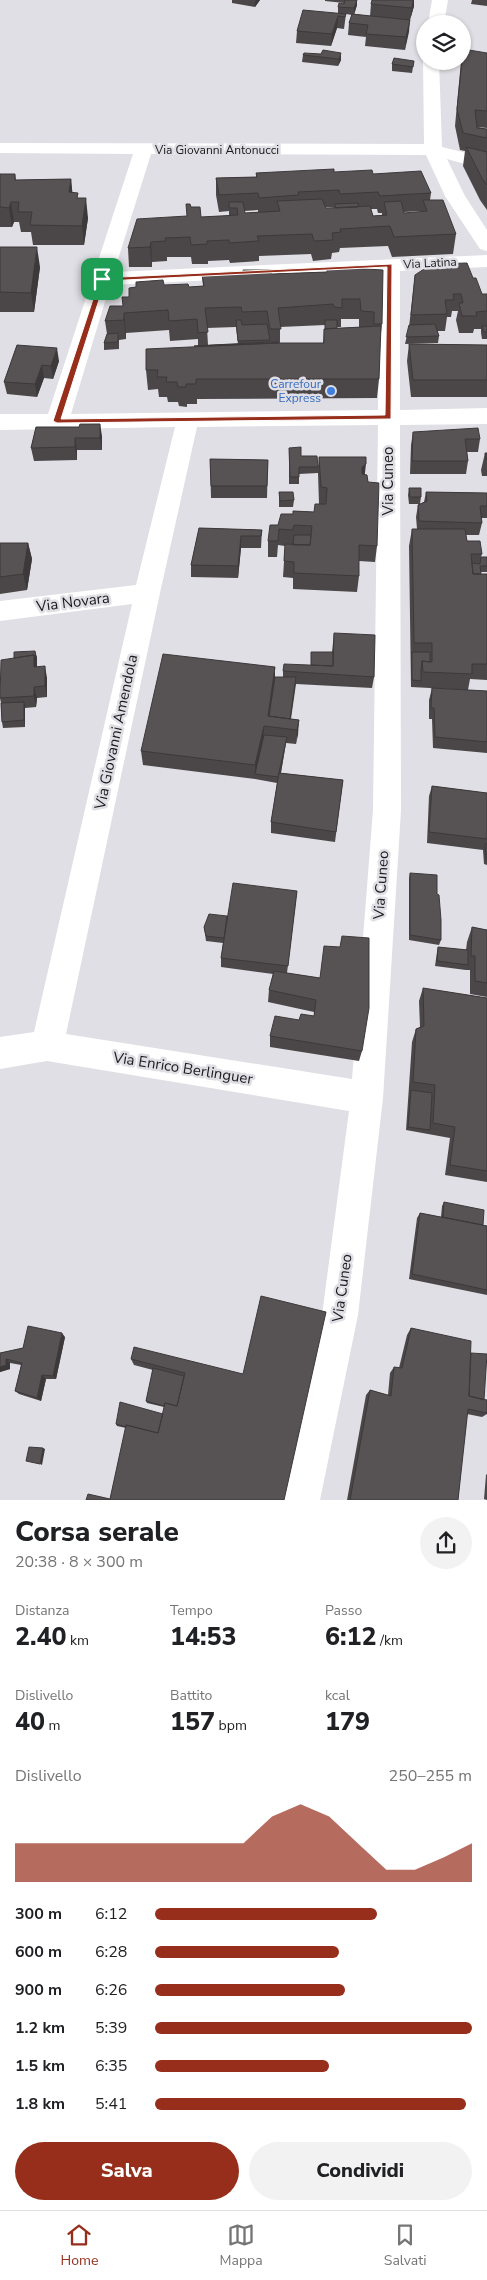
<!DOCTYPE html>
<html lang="it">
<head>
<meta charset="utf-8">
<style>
	body { margin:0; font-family:"Nunito Sans",sans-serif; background:#f2f2f2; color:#202124; height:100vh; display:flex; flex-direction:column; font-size:19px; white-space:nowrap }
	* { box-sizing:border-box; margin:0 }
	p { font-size:16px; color:#757577 }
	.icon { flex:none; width:28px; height:28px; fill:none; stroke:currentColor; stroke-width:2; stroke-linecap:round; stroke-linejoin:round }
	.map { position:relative; height:1500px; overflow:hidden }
	.sheet { display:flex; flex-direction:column; background:#fff; flex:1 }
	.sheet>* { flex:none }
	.controls { position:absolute; left:416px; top:15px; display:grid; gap:10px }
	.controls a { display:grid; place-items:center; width:55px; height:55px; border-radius:50%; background:#fff; box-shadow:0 1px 4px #0004; font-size:25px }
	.pin { position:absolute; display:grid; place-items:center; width:42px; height:42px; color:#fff; margin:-21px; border-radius:10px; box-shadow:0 2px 8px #0006 }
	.round { display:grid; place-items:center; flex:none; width:52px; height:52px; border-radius:26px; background:#f2f2f2 }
	.summary { display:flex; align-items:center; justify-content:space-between; height:85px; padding:0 15px }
	h1 { font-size:28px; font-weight:800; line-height:38px }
	.stats { display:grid; grid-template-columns:repeat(3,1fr); gap:8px; height:85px; padding:5px 15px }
	.stats div { display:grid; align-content:center }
	.stats b { font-size:25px; font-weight:800 }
	.stats small { font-size:14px; font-weight:400 }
	.stats p { font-size:14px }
	.chart { height:140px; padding:10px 15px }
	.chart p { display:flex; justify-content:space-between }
	.chart svg { width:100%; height:90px; margin-top:5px; fill:#972e1b; opacity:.7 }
	.primary-button { display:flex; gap:10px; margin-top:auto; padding:10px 15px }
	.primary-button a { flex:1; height:58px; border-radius:30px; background:#972e1b; color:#fff; font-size:20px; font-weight:800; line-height:58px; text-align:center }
	.primary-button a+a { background:#f2f2f2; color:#202124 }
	ul { padding:0 15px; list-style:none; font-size:16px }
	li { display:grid; grid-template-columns:80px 60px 1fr; align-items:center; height:38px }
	li i { height:12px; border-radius:6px; background:#972e1b }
	.tabs { display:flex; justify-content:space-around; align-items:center; height:70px; border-top:1px solid #e0e0e0; background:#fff; font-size:14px; color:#757577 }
	.tabs a { display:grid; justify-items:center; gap:2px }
	.tabs .on { color:#972e1b }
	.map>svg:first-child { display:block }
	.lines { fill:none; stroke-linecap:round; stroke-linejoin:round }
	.minor { fill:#fff; fill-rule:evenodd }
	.wall { fill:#4b4748; fill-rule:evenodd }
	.shaded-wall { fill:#3d393b }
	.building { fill:#575254; stroke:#3d393b }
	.route { fill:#972e1b; stroke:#fff; fill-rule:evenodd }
	.shop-dot { fill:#3f7fe0; stroke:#e0dfe5; stroke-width:2 }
	.labels { text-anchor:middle; stroke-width:5; stroke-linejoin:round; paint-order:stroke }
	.far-street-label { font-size:12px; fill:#1b1a1c; stroke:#e0dfe5 }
	.far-shop-label { font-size:12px; fill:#366cbe; stroke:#e0dfe5; text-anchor:end }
	.street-label { font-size:15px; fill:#1b1a1c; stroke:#e0dfe5 }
</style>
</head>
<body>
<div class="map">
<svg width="487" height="1500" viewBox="0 0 487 1500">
	<rect width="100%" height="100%" fill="#e0dfe5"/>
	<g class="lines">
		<path class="minor" d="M432,0h16l-4,24h-16z
			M425,57v4h14l3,86 45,11v12l-40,-11 18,37 22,34v21l-7,-2 -35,-53 -19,-41 -275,-1 -37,118 373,-17v12l-87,4v139l87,-2v16l-87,1 1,385 -18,288 -25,217 -38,185h-38l40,-185 27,-204 -302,-50 -47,8v-32l34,-5 98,-428 -132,17v-20l136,-16 39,-158 -175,3v-16h48l85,-260 -133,-1v-10l424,1 -1,-83zM380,272l-2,138 -307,4 39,-129zM378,425l-5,385 -21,269 -286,-45 94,-441 37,-166z"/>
	</g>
	<path class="wall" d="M232,0h28l-5,7 -23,-4z
		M325,0h32v5l-3,9 16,2 1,-12 43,2 -4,14 -5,30 -40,-4 1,-9 -18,-2 1,-12 3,-8 -6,-1 -2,15 -7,-1 -6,18 -35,-3 1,-12 41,-18v-6l6,-4 -19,-2z
		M472,0h15v6l-16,-2z
		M323,50l18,10 -3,6 -36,-4 1,-7 18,-1z
		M487,53v75l-10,-1 10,2v81l-7,-10 -17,-34 2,-15 -5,-1 -5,-24 6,-65z
		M414,61l-2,12 -20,-2v-7z
		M334,172l39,2 58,19 -1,7 26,34 -3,20 -61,3 -4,-11 -48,2 -1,4 -7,1 -1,6 -18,2 -2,-7 -52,2v5l-29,2 -1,-3 -21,1v3h-16l-1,-7h-24v4l-15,1v5h-23l-1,-19 59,-32 4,-9 10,10 28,-1v-5l-10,1 -3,-17v-17l40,-1v-4zM325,207h9v1h-8zM371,209h6l1,4h4v2l-9,1zM258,210v2l-13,1 -1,-2zM422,211v1l-18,1v-1z
		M0,174h15l1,6 55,-1 1,14 6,5 10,20 -4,27h-51l-2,-13h-10l-2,-10h-5l-2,5h-12z
		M0,247l40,20 -6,45h-34z
		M430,264l43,14 9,16h5v45h-5l-1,-6v-4h-7l-1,4h-14l-3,-13 2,-9h-6l-1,6h-4l-2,14h-8l2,5 -1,7 -33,1 4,-17 6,-52 15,-6z
		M347,268l35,56 -2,17 -1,38 -2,19 -180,1v5h-10v3l-8,-1 -1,-4h-10l-1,-5h-8l-1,-8 -10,1 -2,-20 48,-23 4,-1v-7l-28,2 -1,-11 -43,3v6l-7,1v9l-15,1v-7l3,-9 -2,-13 18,-15 6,-9 35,-12 25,2 14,-1 -1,-11 41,-1v-4l29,4 55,-2v-3zM341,319h18v8l-22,1v-1h4zM325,325v4h-1l-1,14h-43v-16zM236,327l2,17 -30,1 -1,-17z
		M409,344l78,1v52h-76l-4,-36z
		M17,345l42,16 -6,18 -9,-1 -7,19 -30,-3 -3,-12z
		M36,427l66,9v14h-25v10l-43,1 -3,-13z
		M413,432l67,7 -2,13h-11l1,9 -2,13h-56l1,-29z
		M289,448l29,19 1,-10h47l-2,17 4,8 9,64 -2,16 -16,-1v15l-2,16 -64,-3v-11l-10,-1 2,-31 -7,-1 -1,12h-9v-16l10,-16 15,-11v-3l21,1 5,-8 -1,-31 -19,1v10h-10z
		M485,453h2v23h-5l-1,-6z
		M210,459l58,1 -1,38h-56z
		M409,488l12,9 -1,7 4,-2 2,-10 61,1v25h-6l1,5 -3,12h-13l1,6 15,13 -1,3h6v15h-6v2h6v106l-17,-1 -2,11 -57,-3 -2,-141 3,-17h5l-1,-12 2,-12 1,-1h-10l-1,-9z
		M279,492l15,8 -1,7h-14z
		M199,528l63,2 -1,18h-20l-3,30 -47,-1v-12z
		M0,543h28l4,16 -5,31 -27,4z
		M334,633l40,44 -2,11 -76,-4 -5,35 8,1 -3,24 -10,-1 -5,30 62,7 -8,62 -64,-9v-11l6,-39 -22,-4 -112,-14 -2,-14 134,-84v10h8v-6l28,-6v-13h21z
		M37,657v10l10,11v19l-10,1 -1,9 -11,1v19l-22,1 -1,-6 -1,-19 -1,-5z
		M432,688l55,3v62l-54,-5 -1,-29h-3v-19z
		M432,786l55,7v72l-3,-1 -1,-14 -56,-7 2,-47z
		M410,873l27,21 4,46 -2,5 -30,-5v-62z
		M297,891l-10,82 33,5 42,73 -3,10 -89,-14v-11l29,-16 15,-4v-4l-46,-10 1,-12 4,-16 -52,-7v-9l2,-15 -17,-2 -2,-14 23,-11z
		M472,927l15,3v67l-17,-3v-24h-4l-31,-4 2,-14 1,-5 28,3 1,-8z
		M423,988l64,10v184l-42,-7 5,-37 -44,-8 6,-88 4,-13 4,-2 -1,-26z
		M444,1202l39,23 4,1v69l-78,-16 8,-61 3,-5 21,4 1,-11z
		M411,1328l60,25 13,47h3v14l-5,3 -15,-3 -9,86h-111l19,-105 4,-5 18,5 2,-22 4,-6 5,1 8,-33z
		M65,1337l-9,42h-10l-5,22 -22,-7 -4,-3 6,-26 -11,-2v6l-10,3v-19l23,-5z
		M131,1359l112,15 -133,125 16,-71 -9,-2 -1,-2 47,-10 1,-7 -17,-4 -1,-2 7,-31 -19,-5z
		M487,1474v26l-3,-1 2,-24z"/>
	<path class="shaded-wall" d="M256,0h4l-5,7v-6z
		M357,0v5l-3,10v-7z
		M413,0h1v6l-4,14 2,-12z
		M338,16l-1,12 -6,18 1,-12z
		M410,20l-1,12 -4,18 1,-13z
		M341,53v7l-3,6 1,-7z
		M71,179l2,19 -4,-6z
		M86,198l2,20 -4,27 -2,-19z
		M11,202l3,20 -2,5 -3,-19z
		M151,242l1,20v5l-2,-20z
		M37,247l3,20 -6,45 -3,-19z
		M124,313l2,20v6l-2,-19z
		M57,348l2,13 -6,18 -2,-13z
		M42,365l2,13 -7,19 -2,-13z
		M100,424l2,12v14l-2,-12z
		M75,438l2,12v10l-2,-13z
		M366,464l-2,17 -4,2 2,-16z
		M241,536v12l-3,30v-12z
		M28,543l4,16 -5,31 -4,-16z
		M35,651l2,6v22l-3,-12v-12z
		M45,666l2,12v19l-2,-11z
		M275,667v16l-7,42v-9z
		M34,687l3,11 -1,9 -2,-11z
		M24,702l1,6v19l-1,-7z
		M299,720l-1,15 -2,9 1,-14z
		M264,726l-1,15 -8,33v-9z
		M287,737l-1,6 -7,40v-5z
		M62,1333l3,4 -9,42 -3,-3z
		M6,1359l4,4v6l-10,3v-5z
		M42,1375l4,4 -5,22 -4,-3z
		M43,1448l2,1 -3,16 -2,-1z"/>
	<path class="building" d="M345,0h12l-3,8 -16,-1 1,-4 5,1z
		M372,0h41l-1,8 -41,-4z
		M303,10l43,4 -1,3 -7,-1 -6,18 -35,-3z
		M352,14l58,6 -4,17 -40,-3 2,-9 -19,-2z
		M463,49l24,4v58l-12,-1 2,18 10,1v9l-24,-5 -6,-24 5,-48z
		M323,50l18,3 -2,6 -36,-4 1,-2 17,1z
		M394,58l20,3 -1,6 -21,-3z
		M466,147l21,5v33l-4,-5z
		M334,169v3l38,-2 1,4 48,-3 10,22 -51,3 -2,-4 -38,2 -1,-4 -41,2 1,3 -40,3 -1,-5 -39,2 -3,-17 41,-1 -1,-4z
		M0,174h15v6l56,-1 -2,13 9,1 -1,5h9l-4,28 -52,-1 2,-13h-14l1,-10h-8l-2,6 -9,-1z
		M322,199l4,9 44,-2 3,10 14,-1 -3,-13 17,-1 3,12 23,-2 -4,-11h20l13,34 -62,3 -4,-11 -50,3 1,3 -9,1 1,7 -19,1 -2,-7 -55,2 2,5 -30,2v-3l-22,1v3l-16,1 -1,-8 -25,1 1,3 -15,1 -1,5 -22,1 9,-29 50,-3 -1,-12h4l1,3h9l1,10 37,-2 -1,-7h-8v-6h14l2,11 35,-2 -3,-10z
		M358,203v4l-23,1v-4z
		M0,247h37l-6,46 -31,-1z
		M467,263l6,15h3l6,16h5v17l-11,1 1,4h-15l-3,-13h4l-2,-9h-8l1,6h-9l2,14 -36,1 4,-40 9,-6h7l-1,-5z
		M347,268l36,2 -1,54h-8v-12l-13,-1 -1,-12h-18v9l-8,-1 -1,-3 -55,4 3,21h-11l-3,-18 -25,1 -1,-5 -36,1 3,24 -10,1 -1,-14 -28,2 -1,-11 -44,3v7l-19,1 5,-15h13l-1,-9h7v-9l7,-1v-5l27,-2 1,5 24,-1 1,3 15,-1 -2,-11 41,-1v-4h27l2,4 55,-2v-3z
		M236,320h5l1,5 25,-1 3,16 -32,1z
		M325,320h12v8l-12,1z
		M435,324l4,12 -33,1 3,-12z
		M381,326l-2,53h-183v5h-10v3h-8l-1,-5h-11l1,-5h-10l1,-7h-12v-21l133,-6h45v-14z
		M482,326h5v6h-3z
		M118,333v9l-14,1 3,-9z
		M278,342v1l-84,3 76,-4z
		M409,344l78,1v35h-74z
		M17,345l40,3 -6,18 -9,-1 -7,19 -31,-2z
		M80,424h20v14h-25v9l-44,1 5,-21h43z
		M478,428l2,11h-15l3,22h-56l1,-29z
		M301,447v9h16l1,11h-19v10h-9l-1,-29z
		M485,453h2v7h-1z
		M319,457h47v7l-4,3v7l5,1 1,7 11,1 -2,63 -18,-1v31l-65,-3v-11l-10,-1 1,-17 25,1 2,-19 -18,-1 -1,5 -14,-1 -1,12h-10l2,-16h8l3,-11h12v-3l21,1 1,-8h11l1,-16 -6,-1z
		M210,459l58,1 -1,26h-56z
		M409,488h12v9h-11z
		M279,492h14l1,8 -14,1z
		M426,492l61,1v13h-7l2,17 -63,-2 -1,-16 9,-4z
		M199,528l63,2 -1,6h-20l-3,30 -47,-1z
		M412,529h53l2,12h13l2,13h-11l2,20h14v90h-15v10l-49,-2 -1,-11 10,1v-19h-18z
		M294,535h17l-1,10h-17z
		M0,543h28l-5,31 -23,3z
		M481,557h6v9h-7l1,8h-8l-1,-11 8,1z
		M334,633l41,2 -1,42 -91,-6 1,-7 49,2z
		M35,651l1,9 -2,-5 -20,3v-6z
		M311,652h22v14l-22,-1z
		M412,652h18v10l-8,-1 -1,9v11l-9,-1z
		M163,654l112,13 -7,49 31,4 -2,10 -33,-4 -9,39 -114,-14z
		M34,655v12l11,-1v20l-11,1v9l-34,2 1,-38z
		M275,677h21l-6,42 -21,-3z
		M432,688l55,3v51l-52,-5 -1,-29h-3z
		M24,702v18l-22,2 -1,-19z
		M264,735l23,2 -9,40 -23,-3z
		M279,773l64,7 -7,52 -65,-10z
		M432,786l55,7v46l-58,-7z
		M485,844h2v15h-1z
		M410,873l27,2v19l2,1 2,25v20l-31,-5z
		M233,883l64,8 -9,75 -67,-8z
		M209,914l18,2 -3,22 -18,-2 -2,-9z
		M472,927l15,3v53l-12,-2v-25h-4z
		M342,936l27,2v70l-7,43 -92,-15 5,-20 24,4 2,-6 13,2 2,-16 -47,-10 5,-19 46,7 4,-32 16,1z
		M438,947l30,3v15l-31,-4z
		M423,988l64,10v173l-37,-6 5,-38 -22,-4 2,-38 -22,-3 3,-53 8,-3z
		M411,1090l21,3 -2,37 -22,-3z
		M444,1202l40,8 -1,15 -40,-8z
		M420,1213l67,13v64l-75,-16z
		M261,1296l65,16 -42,188h-198l2,-6 22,5 16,-74 32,8 7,-30 12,3 8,-33 -54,-14 3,-12 109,27z
		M28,1326l34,7 -9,43 -11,-1 -5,23 -22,-7 7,-28 -16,-4v6l-6,2v-14l23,-5z
		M411,1328l60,13 -2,55 18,4v13l-19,-4 -10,91h-108l20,-110 21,6 3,-29 8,1z
		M471,1353l16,1 -3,46 -15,-4z
		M153,1368l31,8 -7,30 -12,-3 -1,3 -18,-5z
		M120,1402l43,12 -5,19 -32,-8v2l-10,-3z
		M29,1447l14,1 -3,16 -14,-3z"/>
	<path class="route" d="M392,264l-1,155 -334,4 -4,-2 47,-143zM387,267l-2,148 -324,4 44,-138z"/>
	<circle class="shop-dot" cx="331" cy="391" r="5"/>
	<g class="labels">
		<g class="far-street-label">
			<text x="217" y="154">Via Giovanni Antonucci</text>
			<text transform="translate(430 263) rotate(-3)" y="4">Via Latina</text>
		</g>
		<g class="far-shop-label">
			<text x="321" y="388">Carrefour<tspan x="321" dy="14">Express</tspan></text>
		</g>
		<g class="street-label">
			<text transform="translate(388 481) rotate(-90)" y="5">Via Cuneo</text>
			<text transform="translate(73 602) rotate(-7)" y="5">Via Novara</text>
			<text transform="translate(116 732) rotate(-78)" y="5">Via Giovanni Amendola</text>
			<text transform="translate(381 885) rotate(-86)" y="5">Via Cuneo</text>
			<text transform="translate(183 1068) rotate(9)" y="5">Via Enrico Berlinguer</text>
			<text transform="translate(342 1288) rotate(-82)" y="5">Via Cuneo</text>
		</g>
	</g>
</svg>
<div class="controls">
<a><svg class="icon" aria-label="layers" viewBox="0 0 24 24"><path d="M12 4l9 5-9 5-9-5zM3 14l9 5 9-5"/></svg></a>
</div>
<div class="pin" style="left:102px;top:279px;background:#1e9e55"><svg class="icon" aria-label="arrive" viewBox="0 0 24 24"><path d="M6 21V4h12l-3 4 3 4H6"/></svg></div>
</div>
<section class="sheet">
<div class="summary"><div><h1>Corsa serale</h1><p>20:38 · 8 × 300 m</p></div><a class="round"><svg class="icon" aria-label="share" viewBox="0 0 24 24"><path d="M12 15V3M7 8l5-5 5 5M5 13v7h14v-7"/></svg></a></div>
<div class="stats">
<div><p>Distanza</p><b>2.40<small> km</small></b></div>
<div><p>Tempo</p><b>14:53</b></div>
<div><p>Passo</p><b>6:12<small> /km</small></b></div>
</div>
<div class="stats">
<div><p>Dislivello</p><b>40<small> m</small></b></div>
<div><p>Battito</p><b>157<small> bpm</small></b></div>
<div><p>kcal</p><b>179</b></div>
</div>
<div class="chart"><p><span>Dislivello</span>250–255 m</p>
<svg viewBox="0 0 160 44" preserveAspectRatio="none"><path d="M0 44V25L10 25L20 25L30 25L40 25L50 25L60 25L70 25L80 25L90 12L100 6L110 12L120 25L130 38L140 38L150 32L160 25V44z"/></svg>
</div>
<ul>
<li><b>300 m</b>6:12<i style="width:70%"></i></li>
<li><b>600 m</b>6:28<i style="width:58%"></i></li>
<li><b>900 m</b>6:26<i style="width:60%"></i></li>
<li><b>1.2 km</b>5:39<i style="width:100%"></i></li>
<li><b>1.5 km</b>6:35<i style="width:55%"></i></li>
<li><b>1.8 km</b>5:41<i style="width:98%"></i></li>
</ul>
<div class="primary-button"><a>Salva</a><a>Condividi</a></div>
</section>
<nav class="tabs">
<a class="on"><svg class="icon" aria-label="home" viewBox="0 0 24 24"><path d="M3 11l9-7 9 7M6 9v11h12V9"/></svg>Home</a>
<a><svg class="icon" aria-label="map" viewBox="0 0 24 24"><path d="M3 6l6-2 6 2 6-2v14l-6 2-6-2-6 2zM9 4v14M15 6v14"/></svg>Mappa</a>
<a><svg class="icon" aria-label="saved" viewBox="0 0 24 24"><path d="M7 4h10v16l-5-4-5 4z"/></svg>Salvati</a>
</nav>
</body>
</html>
